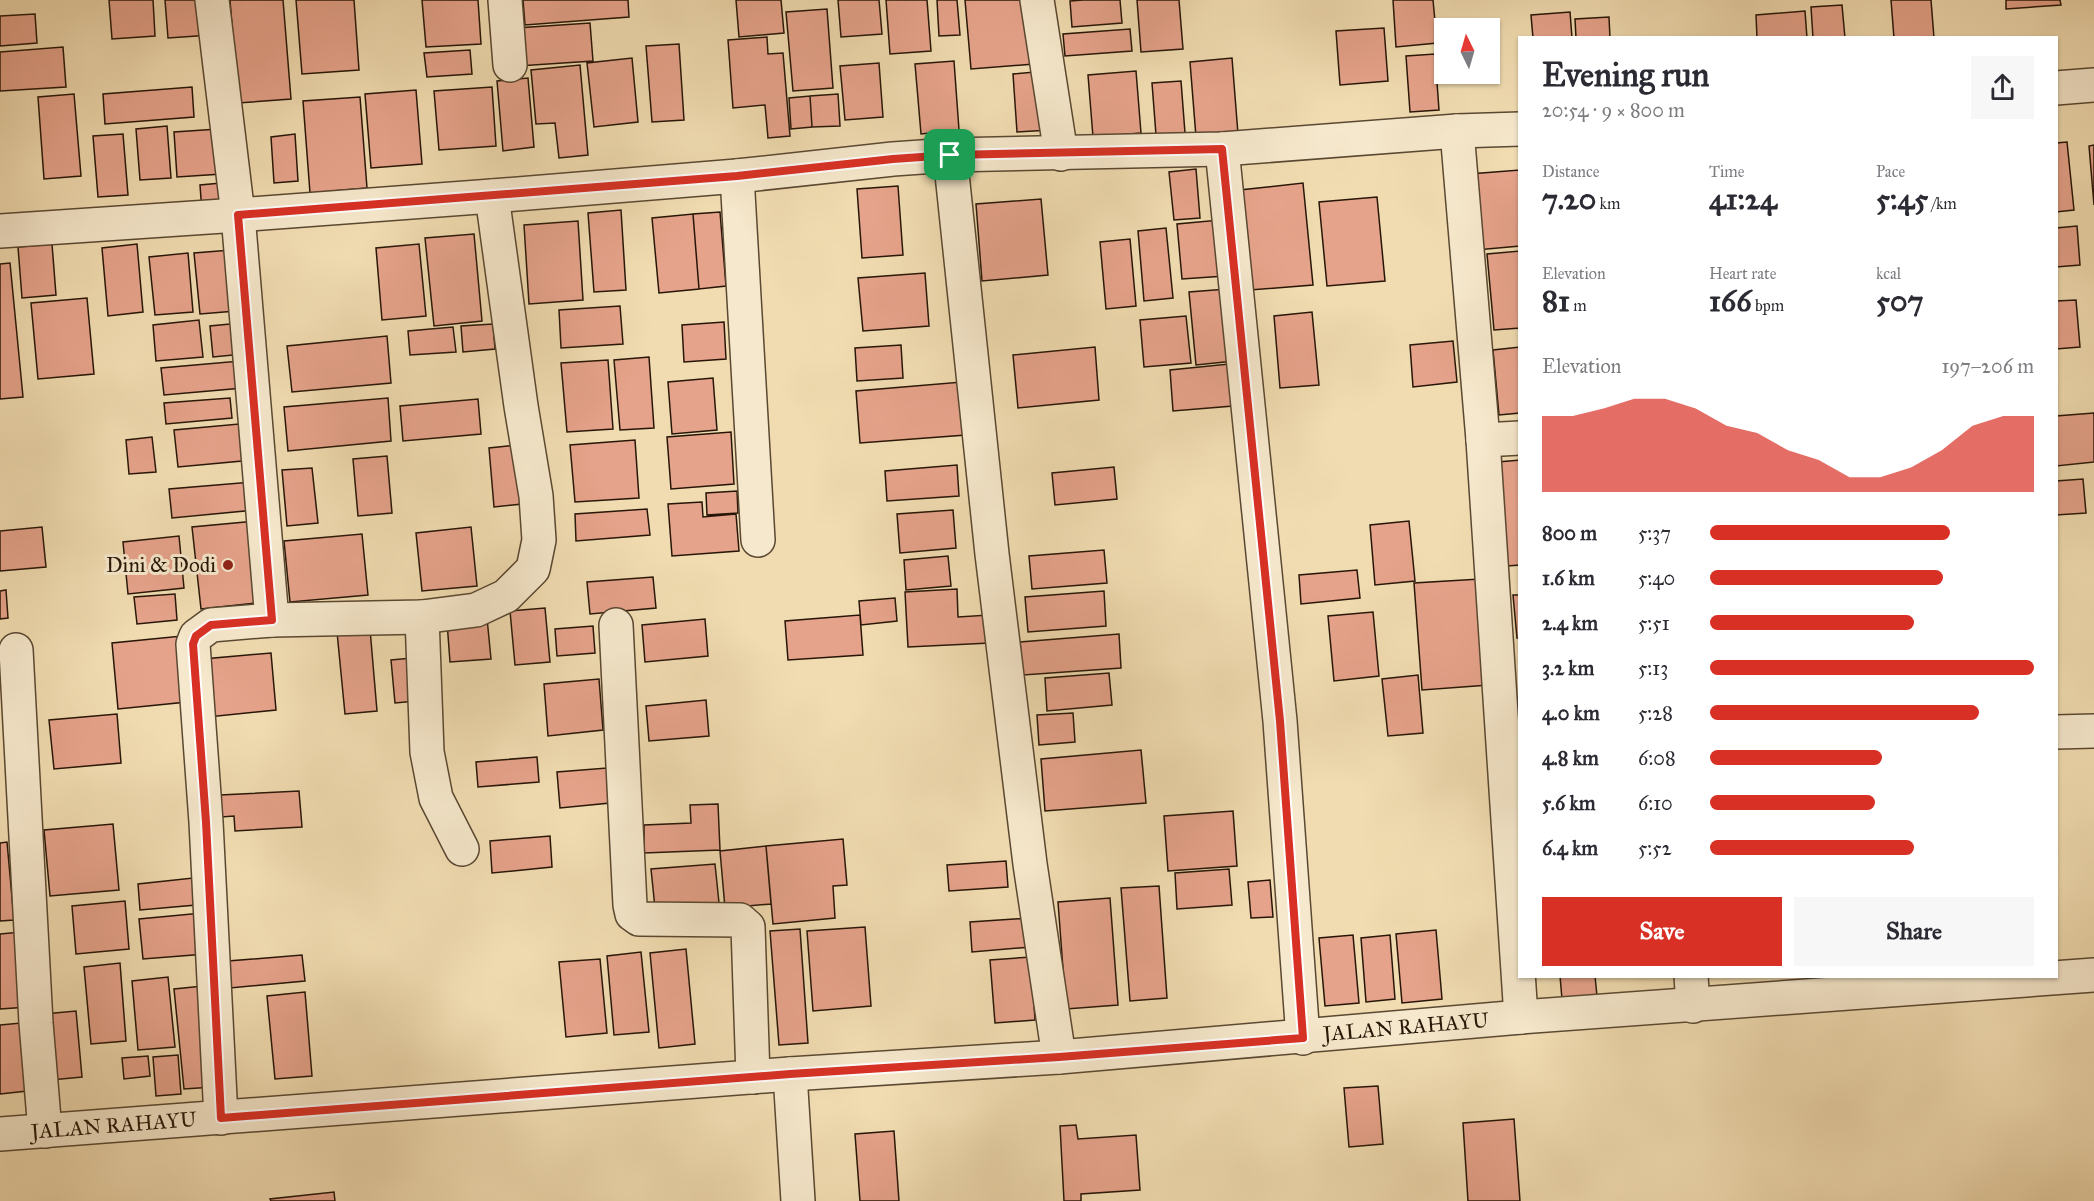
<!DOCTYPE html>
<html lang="en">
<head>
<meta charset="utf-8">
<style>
	body { margin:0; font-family:"IM FELL Great Primer",serif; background:#f7f7f7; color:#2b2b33; height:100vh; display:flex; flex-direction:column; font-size:22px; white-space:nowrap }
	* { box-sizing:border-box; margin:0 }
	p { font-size:20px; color:#7c7c81 }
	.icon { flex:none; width:33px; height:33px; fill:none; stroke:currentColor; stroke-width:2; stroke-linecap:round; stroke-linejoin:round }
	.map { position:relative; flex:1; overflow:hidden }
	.details { position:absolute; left:1518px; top:36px; width:540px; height:942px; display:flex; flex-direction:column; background:#fff; border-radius:0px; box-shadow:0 2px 4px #0004 }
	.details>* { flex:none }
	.needle { width:39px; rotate:355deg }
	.buttons { position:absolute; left:1434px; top:18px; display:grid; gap:12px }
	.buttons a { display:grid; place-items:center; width:66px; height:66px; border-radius:0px; background:#fff; box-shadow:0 2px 4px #0004; font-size:30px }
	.pin { position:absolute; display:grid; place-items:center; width:51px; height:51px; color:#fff; margin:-26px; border-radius:12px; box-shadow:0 3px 9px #0006 }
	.round { display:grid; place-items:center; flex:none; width:63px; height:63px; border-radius:0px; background:#f7f7f7 }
	.head { display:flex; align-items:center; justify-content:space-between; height:102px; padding:0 24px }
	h1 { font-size:33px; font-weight:700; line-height:45px }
	.stats { display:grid; grid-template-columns:repeat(3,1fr); gap:9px; height:102px; padding:6px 24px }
	.stats div { display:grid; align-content:center }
	.stats b { font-size:30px; font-weight:700 }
	.stats small { font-size:16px; font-weight:400 }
	.stats p { font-size:16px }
	.chart { height:168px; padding:12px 24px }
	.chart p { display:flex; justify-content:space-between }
	.chart svg { width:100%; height:108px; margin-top:6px; fill:#d93025; opacity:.7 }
	.cta { display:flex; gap:12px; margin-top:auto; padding:12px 24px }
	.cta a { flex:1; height:69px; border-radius:0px; background:#d93025; color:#fff; font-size:24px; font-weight:700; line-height:69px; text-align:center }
	.cta a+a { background:#f7f7f7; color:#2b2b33 }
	ul { padding:0 24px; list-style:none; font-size:20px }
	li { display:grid; grid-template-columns:96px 72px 1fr; align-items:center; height:45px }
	li i { height:15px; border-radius:8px; background:#d93025 }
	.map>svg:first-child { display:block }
	.building { fill:#e6a38b; stroke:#271607; stroke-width:1.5 }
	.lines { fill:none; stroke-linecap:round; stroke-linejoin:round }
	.street-casing { stroke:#5a4832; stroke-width:36 }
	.street { stroke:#f6e8cc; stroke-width:33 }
	.route-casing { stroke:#fff; stroke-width:12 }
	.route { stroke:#d93025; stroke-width:8 }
	.poi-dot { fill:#8f2418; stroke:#f6e8cc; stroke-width:2 }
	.labels { text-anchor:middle; stroke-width:6; stroke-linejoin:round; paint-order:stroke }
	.poi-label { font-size:21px; fill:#271607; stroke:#f6e8cc; text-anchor:end }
	.street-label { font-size:21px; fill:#271607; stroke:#f6e8cc }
</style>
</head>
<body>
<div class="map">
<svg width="2094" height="1201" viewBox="0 0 2094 1201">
	<rect width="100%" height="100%" fill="#f1dcb1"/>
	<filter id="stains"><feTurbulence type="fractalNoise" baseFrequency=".00333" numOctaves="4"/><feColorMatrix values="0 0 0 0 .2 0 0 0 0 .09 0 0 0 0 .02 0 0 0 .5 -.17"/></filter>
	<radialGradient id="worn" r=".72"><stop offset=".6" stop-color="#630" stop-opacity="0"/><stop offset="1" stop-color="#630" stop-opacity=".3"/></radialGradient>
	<path class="building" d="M109,0h44l2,36 -43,3z
		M165,0h44l2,35 -43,3z
		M230,0h53l8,99 -53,4z
		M296,0h58l5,70 -57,4z
		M422,0h56l3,44 -55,3z
		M523,0h105l1,17 -104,8z
		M736,0h45l3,33 -45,4z
		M838,0h41l3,34 -41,3z
		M886,0h41l4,51 -41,3z
		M937,0h20l3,35 -21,1z
		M965,0h63l6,64 -63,5z
		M1083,0h37l2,23 -50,4 -2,-26z
		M1137,0h42l4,49 -42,3z
		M1393,0h40l4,43 -41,4z
		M1891,0h40l3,38h-40z
		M2006,0h54l1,5 -55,4z
		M1842,5l3,33h-32l-2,-31z
		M827,9l6,79 -40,3 -7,-79z
		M1805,11l2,27h-50l-1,-23z
		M1570,12l2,26h-39l-2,-23z
		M35,14l2,29 -37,3v-30z
		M1609,17l1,21h-34l-1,-19z
		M590,23l3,38 -75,5 -2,-38z
		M1384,28l4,53 -48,4 -4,-54z
		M1130,29l2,22 -67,5 -2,-22z
		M767,37l1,17 15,-1 7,83 -22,2 -3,-33 -32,3 -5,-68z
		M679,44l5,76 -32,2 -6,-76z
		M63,47l3,40 -66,4v-39z
		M470,50l2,24 -45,3 -3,-24z
		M1435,54l4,56 -29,2 -4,-56z
		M632,58l6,64 -44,5 -7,-64z
		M1232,58l6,76 -42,3 -6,-75z
		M954,61l5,69 -38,4 -6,-70z
		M879,63l4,54 -38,3 -5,-54z
		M580,65l8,90 -29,3 -4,-35 -19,1 -5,-54z
		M1045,71l5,59 -33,2 -4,-58z
		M1136,71l5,62 -48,4 -5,-62z
		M528,78l6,69 -31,4 -6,-70z
		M1181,81l4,52 -29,2 -4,-52z
		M192,87l2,30 -89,7 -2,-30z
		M492,87l4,59 -57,4 -5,-59z
		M416,90l6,74 -51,4 -6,-74z
		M74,94l7,82 -37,3 -6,-82z
		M838,94l2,32 -28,1 -2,-31z
		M810,96l2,31 -21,2 -2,-31z
		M360,97l7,91 -57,5 -7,-92z
		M167,126l4,52 -31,2 -4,-51z
		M218,129l4,45 -45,3 -3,-45z
		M123,134l5,61 -30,2 -5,-61z
		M295,134l3,47 -24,2 -3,-46z
		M2067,142l7,68 -18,2v-69z
		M2094,145v60l-5,-59z
		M1196,169l4,49 -26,2 -5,-48z
		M1520,170v76l-44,4 -7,-76z
		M232,182l2,28 -32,3 -2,-28z
		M1303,183l10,102 -63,5 -10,-100z
		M898,186l5,69 -41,3 -5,-69z
		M1377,197l8,84 -58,5 -8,-84z
		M1041,199l7,76 -66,6 -6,-77z
		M621,210l5,80 -32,2 -6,-79z
		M720,212l6,74 -27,3 -6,-75z
		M693,214l6,75 -40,4 -7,-75z
		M1220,220l5,56 -43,3 -5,-55z
		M578,221l5,79 -54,4 -5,-79z
		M2077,226l3,39 -24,2v-39z
		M1166,228l7,70 -29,3 -6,-70z
		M474,234l8,87 -48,5 -9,-88z
		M1130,239l6,67 -30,3 -6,-67z
		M52,244l4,51 -34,3 -4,-51z
		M137,244l6,68 -35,4 -6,-68z
		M419,244l7,72 -44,4 -6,-72z
		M231,250l5,61 -36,3 -6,-61z
		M1520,251v77l-26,2 -7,-76z
		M188,253l5,59 -38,3 -6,-58z
		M10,263l13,134 -23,2v-135z
		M925,273l4,53 -66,5 -5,-53z
		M1227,289l7,72 -38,4 -7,-73z
		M87,298l7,76 -56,5 -7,-76z
		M2076,300l4,47 -24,2v-48z
		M620,306l3,38 -62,4 -2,-38z
		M1312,312l7,73 -39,3 -6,-72z
		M1186,316l5,47 -47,4 -4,-47z
		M199,320l4,37 -47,4 -3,-36z
		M724,322l2,37 -42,3 -2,-37z
		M240,323l3,31 -30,3 -3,-31z
		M493,324l2,25 -32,3 -2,-26z
		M453,327l3,25 -46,3 -2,-24z
		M387,336l4,47 -99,9 -5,-46z
		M1453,341l4,41 -44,5 -3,-42z
		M901,345l2,33 -46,3 -2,-33z
		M1095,347l4,53 -81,8 -5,-53z
		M1520,347v66l-21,2 -6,-65z
		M649,357l5,71 -34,2 -6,-70z
		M608,360l5,69 -46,3 -6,-69z
		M240,361l3,27 -79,7 -3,-27z
		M1229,364l4,42 -60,5 -3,-41z
		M713,378l4,52 -45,4 -4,-52z
		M962,382l4,53 -106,8 -4,-52z
		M230,398l2,20 -66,6 -2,-21z
		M388,398l3,43 -103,10 -4,-44z
		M478,399l3,35 -78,7 -3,-35z
		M2094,413v49l-38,4v-50z
		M239,424l3,37 -64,6 -4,-37z
		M731,432l3,52 -63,5 -4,-52z
		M152,437l4,35 -27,2 -3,-34z
		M635,440l4,58 -64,4 -5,-57z
		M516,445l6,59 -28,3 -5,-59z
		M387,456l5,57 -34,3 -5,-57z
		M1520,460v105l-13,1 -9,-104z
		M957,465l2,31 -72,5 -2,-30z
		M1114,467l3,32 -62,6 -3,-32z
		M312,468l6,55 -31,3 -5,-56z
		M2083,479l3,34 -30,2v-34z
		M252,482l3,28 -83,8 -3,-29z
		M737,491l1,22 -31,2 -1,-22z
		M702,502l1,15 33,-3 3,37 -67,5 -4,-52z
		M647,509l3,26 -74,6 -1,-27z
		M953,510l3,38 -56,5 -3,-39z
		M256,521l9,81 -64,7 -9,-82z
		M1409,521l6,60 -40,4 -5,-60z
		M42,527l4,40 -46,4v-40z
		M471,527l6,59 -55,5 -6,-58z
		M362,534l6,61 -78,7 -6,-61z
		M179,536l5,52 -56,6 -5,-52z
		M1104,550l3,33 -75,6 -3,-33z
		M948,556l3,30 -45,4 -2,-30z
		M1357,570l3,28 -59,6 -2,-29z
		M653,577l3,31 -66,6 -3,-32z
		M1480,579l9,106 -67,5 -8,-107z
		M957,589l1,28 31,-2 1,28 -82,4 -3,-55z
		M6,590l2,28 -8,1v-28z
		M1104,591l2,35 -78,6 -3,-35z
		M175,594l2,26 -40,4 -3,-27z
		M1513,595h7v43h-3z
		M895,598l2,23 -36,4 -2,-24z
		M545,608l5,54 -35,3 -5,-54z
		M1373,612l6,64 -45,5 -6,-65z
		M860,615l3,40 -75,5 -3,-39z
		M487,618l4,41 -41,3 -3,-40z
		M705,619l3,37 -63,6 -3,-37z
		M593,626l2,27 -38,3 -2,-27z
		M370,629l7,82 -32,3 -8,-82z
		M1119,634l2,34 -98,7 -3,-33z
		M182,636l5,66 -69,7 -6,-66z
		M271,653l5,57 -68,7 -5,-58z
		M412,658l4,43 -21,2 -4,-43z
		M1109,673l3,32 -65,6 -2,-33z
		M1418,675l5,58 -35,3 -6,-57z
		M599,679l4,51 -55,6 -4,-52z
		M706,700l3,36 -60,5 -3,-35z
		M1073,713l2,29 -36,3 -2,-30z
		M117,714l4,49 -67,6 -5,-49z
		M1141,750l5,53 -101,8 -4,-52z
		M537,757l2,25 -61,5 -2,-25z
		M607,768l3,35 -50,5 -3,-36z
		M299,791l3,36 -67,4 -1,-15 -13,1 -1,-22z
		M718,804l2,46 -76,3v-28l47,-2 -1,-18z
		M1233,811l4,55 -69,5 -4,-55z
		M113,824l6,66 -69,6 -6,-66z
		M550,836l2,31 -60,6 -2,-32z
		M843,839l4,46 -14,1 2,32 -62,6 -7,-78z
		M7,842l7,78 -14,1v-78z
		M766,846l5,58 -46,4 -5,-57z
		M1006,861l2,26 -59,4 -2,-26z
		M715,864l4,39 -64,5 -4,-39z
		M1229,869l3,36 -55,4 -2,-36z
		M193,878l3,27 -56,5 -2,-26z
		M1270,880l3,37 -22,1 -3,-36z
		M1159,886l8,112 -37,3 -9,-113z
		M1110,898l8,107 -52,4 -8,-107z
		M125,901l4,48 -53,5 -4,-48z
		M202,913l4,41 -63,5 -4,-40z
		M1029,918l2,29 -59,5 -2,-30z
		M865,927l6,79 -58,5 -6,-80z
		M800,929l8,114 -29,2 -9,-114z
		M1436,930l6,69 -40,4 -6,-69z
		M21,932l7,75 -28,2v-75z
		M1353,935l6,68 -34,3 -6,-68z
		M1390,935l5,64 -29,3 -5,-64z
		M686,949l9,95 -36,4 -9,-95z
		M641,952l8,80 -35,3 -7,-79z
		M302,955l3,26 -75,7 -2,-27z
		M1031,957l4,63 -40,3 -5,-63z
		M600,959l7,74 -41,4 -7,-75z
		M120,963l6,78 -35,3 -7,-77z
		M1560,976h35l2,20 -35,3z
		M168,977l7,70 -37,3 -6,-69z
		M203,986l10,101 -29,2 -10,-100z
		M305,992l7,84 -37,3 -8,-83z
		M76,1011l6,66 -31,3 -7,-66z
		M21,1023l6,68 -27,3v-69z
		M178,1055l3,39 -25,2 -3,-39z
		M148,1056l2,20 -26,3 -2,-21z
		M1378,1086l5,58 -34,3 -5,-59z
		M1514,1119l6,82h-52l-5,-78z
		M1076,1125l2,14 58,-4 4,55 -59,4v7h-17l-4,-75z
		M894,1131l5,70h-39l-5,-67z
		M334,1192l1,9h-64l-1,-2z"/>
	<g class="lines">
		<g class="street-casing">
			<g id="street">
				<path d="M212,0l26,215 34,405"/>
				<path d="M505,0l5,65"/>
				<path d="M1037,0l24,154"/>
				<path d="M2056,88l38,-3"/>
				<path d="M1457,131l26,309 38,577"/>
				<path d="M1222,149l58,572 23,317"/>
				<path d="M950,155l42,399 38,310 29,193"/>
				<path d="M737,176l21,364"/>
				<path d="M0,231l238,-16 254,-19 245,-20 156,-17 57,-4 272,-6 235,-18 63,-2"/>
				<path d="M1483,440l37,-2"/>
				<path d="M422,617l5,135 9,46 26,51"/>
				<path d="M616,625l14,280 2,9 7,5 101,1 8,7 5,150"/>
				<path d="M16,650l20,373 9,108"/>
				<path d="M2056,732l38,-1"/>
				<path d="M1691,976l2,30"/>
				<path d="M790,1074l8,127"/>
				<path d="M221,1118l-15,-296 -13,-178 3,-8 15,-11 61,-5 150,-3 54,-7 30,-14 27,-27 6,-29 -3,-44 -15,-90 -29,-210"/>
				<path id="s1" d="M0,1134l790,-60 269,-17 462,-40 573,-42"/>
			</g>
		</g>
		<use href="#street" class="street"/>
	</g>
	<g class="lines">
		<g class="route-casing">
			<path id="route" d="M1222,149l58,572 23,317 -244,19 -269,17 -569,44 -15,-296 -13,-178 3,-8 15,-11 61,-5 -34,-405 499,-39 156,-17 57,-4z"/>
		</g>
		<use href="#route" class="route"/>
	</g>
	<circle class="poi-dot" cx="228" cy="565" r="6"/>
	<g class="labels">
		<g class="poi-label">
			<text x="216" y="572">Dini &amp; Dodi</text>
		</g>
		<g class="street-label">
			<text dy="7" stroke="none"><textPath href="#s1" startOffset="1410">JALAN RAHAYU</textPath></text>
			<text dy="7" stroke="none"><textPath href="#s1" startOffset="114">JALAN RAHAYU</textPath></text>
		</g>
	</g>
	<rect width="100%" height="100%" filter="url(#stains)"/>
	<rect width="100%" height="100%" fill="url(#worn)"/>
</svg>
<div class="buttons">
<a><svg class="needle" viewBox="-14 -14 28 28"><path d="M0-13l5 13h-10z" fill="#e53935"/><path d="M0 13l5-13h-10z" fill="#7c7c81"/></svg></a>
</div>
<div class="pin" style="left:950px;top:155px;background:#1e9e55"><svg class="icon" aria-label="arrive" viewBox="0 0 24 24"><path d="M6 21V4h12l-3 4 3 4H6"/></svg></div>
<section class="details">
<div class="head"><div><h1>Evening run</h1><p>20:54 · 9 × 800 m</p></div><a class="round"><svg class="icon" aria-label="share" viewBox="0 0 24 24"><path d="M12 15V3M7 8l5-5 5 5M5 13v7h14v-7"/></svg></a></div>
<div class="stats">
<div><p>Distance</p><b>7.20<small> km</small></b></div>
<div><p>Time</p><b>41:24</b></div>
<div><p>Pace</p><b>5:45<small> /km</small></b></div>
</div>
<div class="stats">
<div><p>Elevation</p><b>81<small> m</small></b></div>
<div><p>Heart rate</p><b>166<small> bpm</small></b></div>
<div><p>kcal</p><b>507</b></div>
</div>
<div class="chart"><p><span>Elevation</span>197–206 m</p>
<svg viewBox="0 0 160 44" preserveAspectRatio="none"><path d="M0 44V13L10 13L20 10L30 6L40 6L50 10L60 17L70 20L80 27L90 31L100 38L110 38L120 34L130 27L140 17L150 13L160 13V44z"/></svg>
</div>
<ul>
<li><b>800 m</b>5:37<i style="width:74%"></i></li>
<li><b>1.6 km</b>5:40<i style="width:72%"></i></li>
<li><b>2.4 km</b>5:51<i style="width:63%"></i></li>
<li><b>3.2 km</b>5:13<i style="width:100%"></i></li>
<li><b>4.0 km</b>5:28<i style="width:83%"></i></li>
<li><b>4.8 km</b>6:08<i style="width:53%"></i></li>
<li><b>5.6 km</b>6:10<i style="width:51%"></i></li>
<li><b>6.4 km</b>5:52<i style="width:63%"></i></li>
</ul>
<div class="cta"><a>Save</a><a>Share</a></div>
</section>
</div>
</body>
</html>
